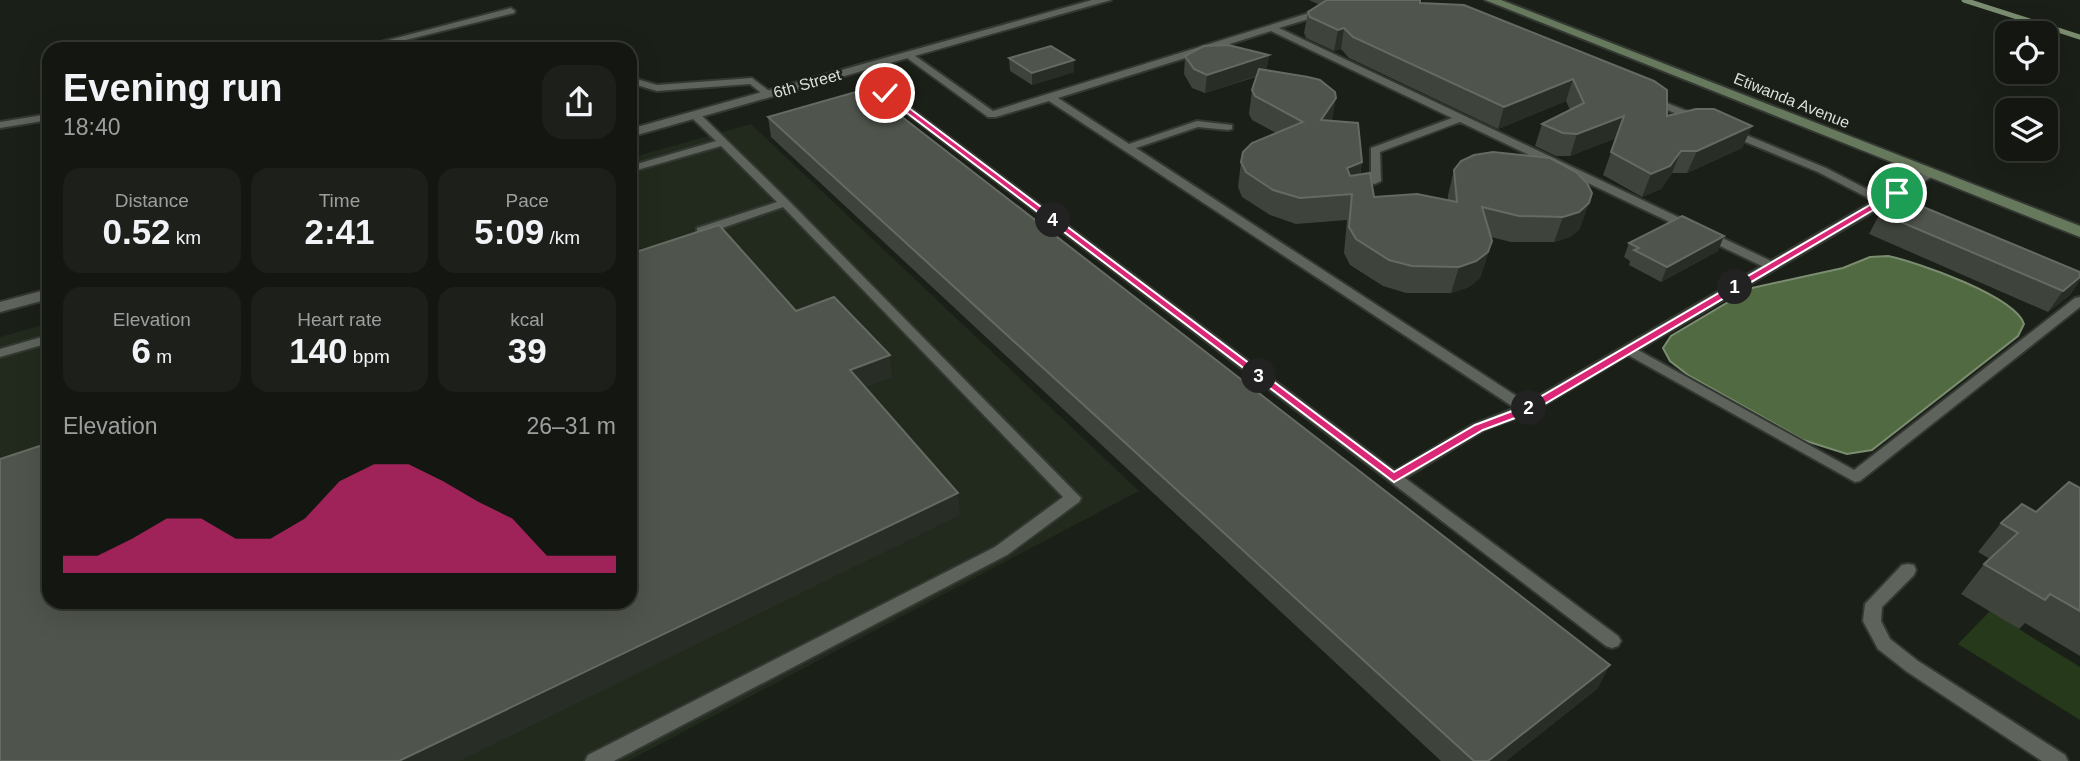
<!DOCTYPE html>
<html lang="en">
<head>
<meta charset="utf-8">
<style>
	body { margin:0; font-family:Helvetica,sans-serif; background:#1d201a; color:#f1f3f6; height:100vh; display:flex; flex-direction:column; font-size:26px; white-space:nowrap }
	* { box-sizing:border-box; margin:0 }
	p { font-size:23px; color:#9d9f9f }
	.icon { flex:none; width:38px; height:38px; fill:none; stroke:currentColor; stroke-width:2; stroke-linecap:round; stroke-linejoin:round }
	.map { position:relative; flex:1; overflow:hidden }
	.details { position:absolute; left:42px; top:42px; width:595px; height:567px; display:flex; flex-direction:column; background:#141711; border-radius:21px; box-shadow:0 7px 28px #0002,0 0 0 2px #333631 }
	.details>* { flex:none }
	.fabs { position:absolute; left:1995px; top:21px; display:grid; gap:14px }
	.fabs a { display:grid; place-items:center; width:63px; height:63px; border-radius:14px; background:#141711; box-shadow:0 7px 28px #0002,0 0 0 2px #333631; font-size:35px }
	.pin { position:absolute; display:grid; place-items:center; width:60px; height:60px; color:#fff; margin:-30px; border:4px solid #fff; border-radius:50%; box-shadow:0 2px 7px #0007 }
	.km { position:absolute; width:35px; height:35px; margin:-18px; border-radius:50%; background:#222; color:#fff; font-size:19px; line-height:35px; text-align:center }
	.round { display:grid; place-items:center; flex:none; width:74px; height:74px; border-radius:21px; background:#1d201a }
	.summary { display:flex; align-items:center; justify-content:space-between; height:119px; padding:0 21px }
	h1 { font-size:38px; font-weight:700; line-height:52px }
	.stats { display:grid; grid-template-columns:repeat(3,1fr); gap:10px; height:119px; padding:7px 21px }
	.stats div { display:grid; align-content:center; border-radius:18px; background:#1d201a; text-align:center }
	.stats b { font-size:35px; font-weight:700 }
	.stats small { font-size:19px; font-weight:400 }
	.stats p { font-size:19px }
	.chart { height:196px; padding:14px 21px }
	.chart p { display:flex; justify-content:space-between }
	.chart svg { width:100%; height:126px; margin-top:7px; fill:#db2777; opacity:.7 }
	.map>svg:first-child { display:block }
	.built { fill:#212a1c }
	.green { fill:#27391b }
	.water { fill:#526a42; stroke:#7b8d70; stroke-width:2 }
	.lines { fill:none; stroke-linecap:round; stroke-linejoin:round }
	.stream { stroke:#7b8d70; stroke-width:5 }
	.service-casing { stroke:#343833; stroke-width:4 }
	.tertiary-casing { stroke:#343833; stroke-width:4 }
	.secondary-casing { stroke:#343833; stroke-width:4 }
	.service { fill:#5e645b; fill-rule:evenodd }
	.tertiary { fill:#5e645b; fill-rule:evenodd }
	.secondary { fill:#67795c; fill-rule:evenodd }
	.wall { fill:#3e443b }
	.shaded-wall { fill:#282e25 }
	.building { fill:#4f544c; stroke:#656a62; stroke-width:2 }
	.route { fill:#db2777; stroke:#fff; stroke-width:2 }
	.labels { text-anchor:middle; stroke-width:5; stroke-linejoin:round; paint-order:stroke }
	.far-street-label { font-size:16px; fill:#dcdfda; stroke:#1a1f17 }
</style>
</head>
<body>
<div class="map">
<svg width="2080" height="761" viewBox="0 0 2080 761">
	<rect width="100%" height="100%" fill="#1a1f17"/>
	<path class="built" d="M751,124l388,367 -511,270h-628v-424l49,-14v279h581v-444z"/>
	<path class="green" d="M1990,611l90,56v53l-122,-76z"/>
	<path class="water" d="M1888,256c29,6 127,40 136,68l-6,12 -146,114 -25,4 -44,-14 -115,-65 -18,-14 -7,-13 8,-12 81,-48 91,-20 27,-11z"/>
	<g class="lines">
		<path class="stream" d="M1964,0l116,37"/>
		<g class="service-casing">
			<path id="service" d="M511,8l4,3 -1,2 -144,36h-16z
				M1322,9l4,3 -1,2 -46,14 492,233 103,-60 -56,-29 -92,-38v-4h8l92,38 56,29 45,-26h8v4l-44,26 -1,4 -7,1 -245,144 216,120 221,-172 5,-1v10l-220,174 -5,1 -227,-127 -96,57 -48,18 -79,48 213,158 3,5 -3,5 -6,2 -6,-2 -726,-553 8,-2 507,380 79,-47 41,-16 -466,-307 -53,16h-8l-85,-62 8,-2 82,58zM1271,31l181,87 -81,30v35l4,1 6,-3 -1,-29 80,-30 302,144 -235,137 -391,-255 62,-21 30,3 4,-1v-4l-35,-4 -68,23 -71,-46z
				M630,77l27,8 95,-7 21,16 -8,2 -15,-12 -93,7 -27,-8z
				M1652,97l50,20 1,2 -9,2 -46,-19 -1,-2z
				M695,112l4,1 90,88 292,297 -2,4 -72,53 -393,206h-29l3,-6 407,-208 68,-50 -280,-290 -78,27h-8v-6l80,-26 -56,-56 -91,26v-6l86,-25 -25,-24v-4z
				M49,114v6l-49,8v-6z
				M49,335v8l-49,14v-8z
				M1908,564l6,1 2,5 -2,5 -32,32 -1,14 9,18 28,22 147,94 3,6h-26l-136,-90 -28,-22 -15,-28 2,-17 37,-39z"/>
		</g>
		<g class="tertiary-casing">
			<path id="tertiary" d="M1092,0h19l-481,137v-8z
				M49,289v10l-49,13v-10z"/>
		</g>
		<g class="secondary-casing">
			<path id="secondary" d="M1485,0h16l579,226v11z"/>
		</g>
		<use href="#service" class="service"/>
		<use href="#tertiary" class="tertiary"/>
		<use href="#secondary" class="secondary"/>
	</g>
	<path class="wall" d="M1309,0h111v3l247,113 85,10 -10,22 -55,25h-15l-11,16 -19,8 -39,-22 13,-37 -46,18h-14l-21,-10 7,-22 28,-14 -4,-9 -68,28 -149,-71 -8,-9 -7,2 -28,-13 -2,-5 4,-21 12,-7z
		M1269,55l-3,16 66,50 30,41 -2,13 14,22 74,3v-5l6,-25 20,-15 106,74 -10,8 -16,5h-43l-20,-5 1,4 -12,37 -11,9 -18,6h-45l-23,-7 -33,-21 -6,-12 3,-33 -51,4 -26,-9 -28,-18 -4,-10 3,-25 35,-29 -24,-13 -3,-6 3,-24 4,-13 -51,16 -13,-5 -8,-14 1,-18z
		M1009,58l65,2v12l-42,13 -22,-14z
		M768,117l830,571 -92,73h-65l-670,-624z
		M1904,199l176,73v8l-10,15 -22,17 -179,-78 11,-21z
		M1629,243l89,8 -57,31 -32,-17 1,-4 -6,-4z
		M2080,488v168l-55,-33 -6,6 -58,-35 23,-30 6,-5 -12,-7 23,-29 35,-11z"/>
	<path class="shaded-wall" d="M1344,28l-3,21 -7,2 4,-21z
		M1269,55l-3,18 -61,20 2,-18z
		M1074,60v12l-42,13v-12z
		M1573,79l-7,22 -68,28 6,-22z
		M1336,98l-4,24 -11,-2z
		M1624,116l-8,22 -46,18 7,-22z
		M1752,126l-10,22 -55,25 10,-22z
		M1681,151l-9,22 -11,16 -19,8 9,-23z
		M1362,162l-5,25 -15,6 5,-25z
		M1589,203l-9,26 -10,8 -16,5 9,-25z
		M1724,236l-6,15 -57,31 6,-15z
		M1492,241l-12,37 -11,9 -18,6 8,-26z
		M2080,277v3l-10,15 -22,17 15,-21z
		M890,355l2,22 -39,15 -3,-22z
		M958,493l2,22 -501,246h-60z
		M1610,665l-12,23 -92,73h-18z"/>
	<path class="building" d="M1327,0h93v3l44,2 190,76 13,9v26l29,-7h18l38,17 -55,25h-16l-11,15 -19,8 -40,-22 13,-36 -47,18 -14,-1 -21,-9 42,-21 -11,-24 -69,28 -151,-70 -9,-9 -6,2 -28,-13 -2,-5z
		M1228,45l41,10 -62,20 -13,-6 -9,-13 19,-10z
		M1051,46l23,14 -42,13 -23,-15z
		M1259,69l49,8 12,3 15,12 1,6 -15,22 37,3 4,39 -15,6 3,8 20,-3 4,24 43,-3 40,8 -3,-32 7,-9 13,-6 19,-3 57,6 26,14 11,11 5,10 -3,10 -10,9 -16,5 -44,-1 -37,-9 10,34 -4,11 -12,9 -17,6 -47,-1 -23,-6 -33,-21 -7,-12 3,-33 -52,4 -27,-8 -27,-18 -5,-10 2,-10 9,-9 51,-21 -48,-26 -3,-6z
		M866,89l744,576 -122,96h-14l-706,-644z
		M1904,199l176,73v5l-17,14 -183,-78z
		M1682,216l42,20 -57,31 -33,-17 5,-2 -10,-5z
		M719,225l77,86 38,-14 56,58 -40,15 108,123 -559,268h-399v-302l49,-16v159h581v-348z
		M2069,482l11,6v123l-30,-17 -5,6 -61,-36 34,-31 -17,-10 21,-19 14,8z"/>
	<path class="route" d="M885,90l509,382 81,-47 48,-18 371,-216 8,2 -371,219 -48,18 -89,52 -512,-388z"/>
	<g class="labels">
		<g class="far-street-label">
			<text transform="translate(807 83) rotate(-16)" y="6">6th Street</text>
			<text transform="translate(1792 100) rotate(22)" y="6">Etiwanda Avenue</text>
		</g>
	</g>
</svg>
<div class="fabs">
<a><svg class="icon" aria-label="locate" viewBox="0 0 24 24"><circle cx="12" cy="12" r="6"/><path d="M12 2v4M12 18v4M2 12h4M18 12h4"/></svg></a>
<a><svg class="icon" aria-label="layers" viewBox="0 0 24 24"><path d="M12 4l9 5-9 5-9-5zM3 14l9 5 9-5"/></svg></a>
</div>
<div class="pin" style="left:1897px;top:193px;background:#1e9e55"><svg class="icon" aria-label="arrive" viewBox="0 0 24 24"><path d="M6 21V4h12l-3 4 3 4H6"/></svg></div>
<div class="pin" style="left:885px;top:93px;background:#d93025"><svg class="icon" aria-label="check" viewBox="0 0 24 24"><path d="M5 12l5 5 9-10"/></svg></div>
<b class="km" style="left:1735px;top:287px">1</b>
<b class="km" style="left:1529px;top:408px">2</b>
<b class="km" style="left:1259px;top:376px">3</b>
<b class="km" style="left:1053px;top:220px">4</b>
<section class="details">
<div class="summary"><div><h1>Evening run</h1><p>18:40</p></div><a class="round"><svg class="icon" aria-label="share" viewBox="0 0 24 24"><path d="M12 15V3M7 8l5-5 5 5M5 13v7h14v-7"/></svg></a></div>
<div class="stats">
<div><p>Distance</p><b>0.52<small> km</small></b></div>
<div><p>Time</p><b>2:41</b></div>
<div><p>Pace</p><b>5:09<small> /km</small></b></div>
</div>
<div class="stats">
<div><p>Elevation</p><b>6<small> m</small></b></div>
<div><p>Heart rate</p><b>140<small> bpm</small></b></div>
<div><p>kcal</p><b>39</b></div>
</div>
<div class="chart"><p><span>Elevation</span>26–31 m</p>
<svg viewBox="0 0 160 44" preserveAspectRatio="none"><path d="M0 44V38L10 38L20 32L30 25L40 25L50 32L60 32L70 25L80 12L90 6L100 6L110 12L120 19L130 25L140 38L150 38L160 38V44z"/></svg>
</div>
</section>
</div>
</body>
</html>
